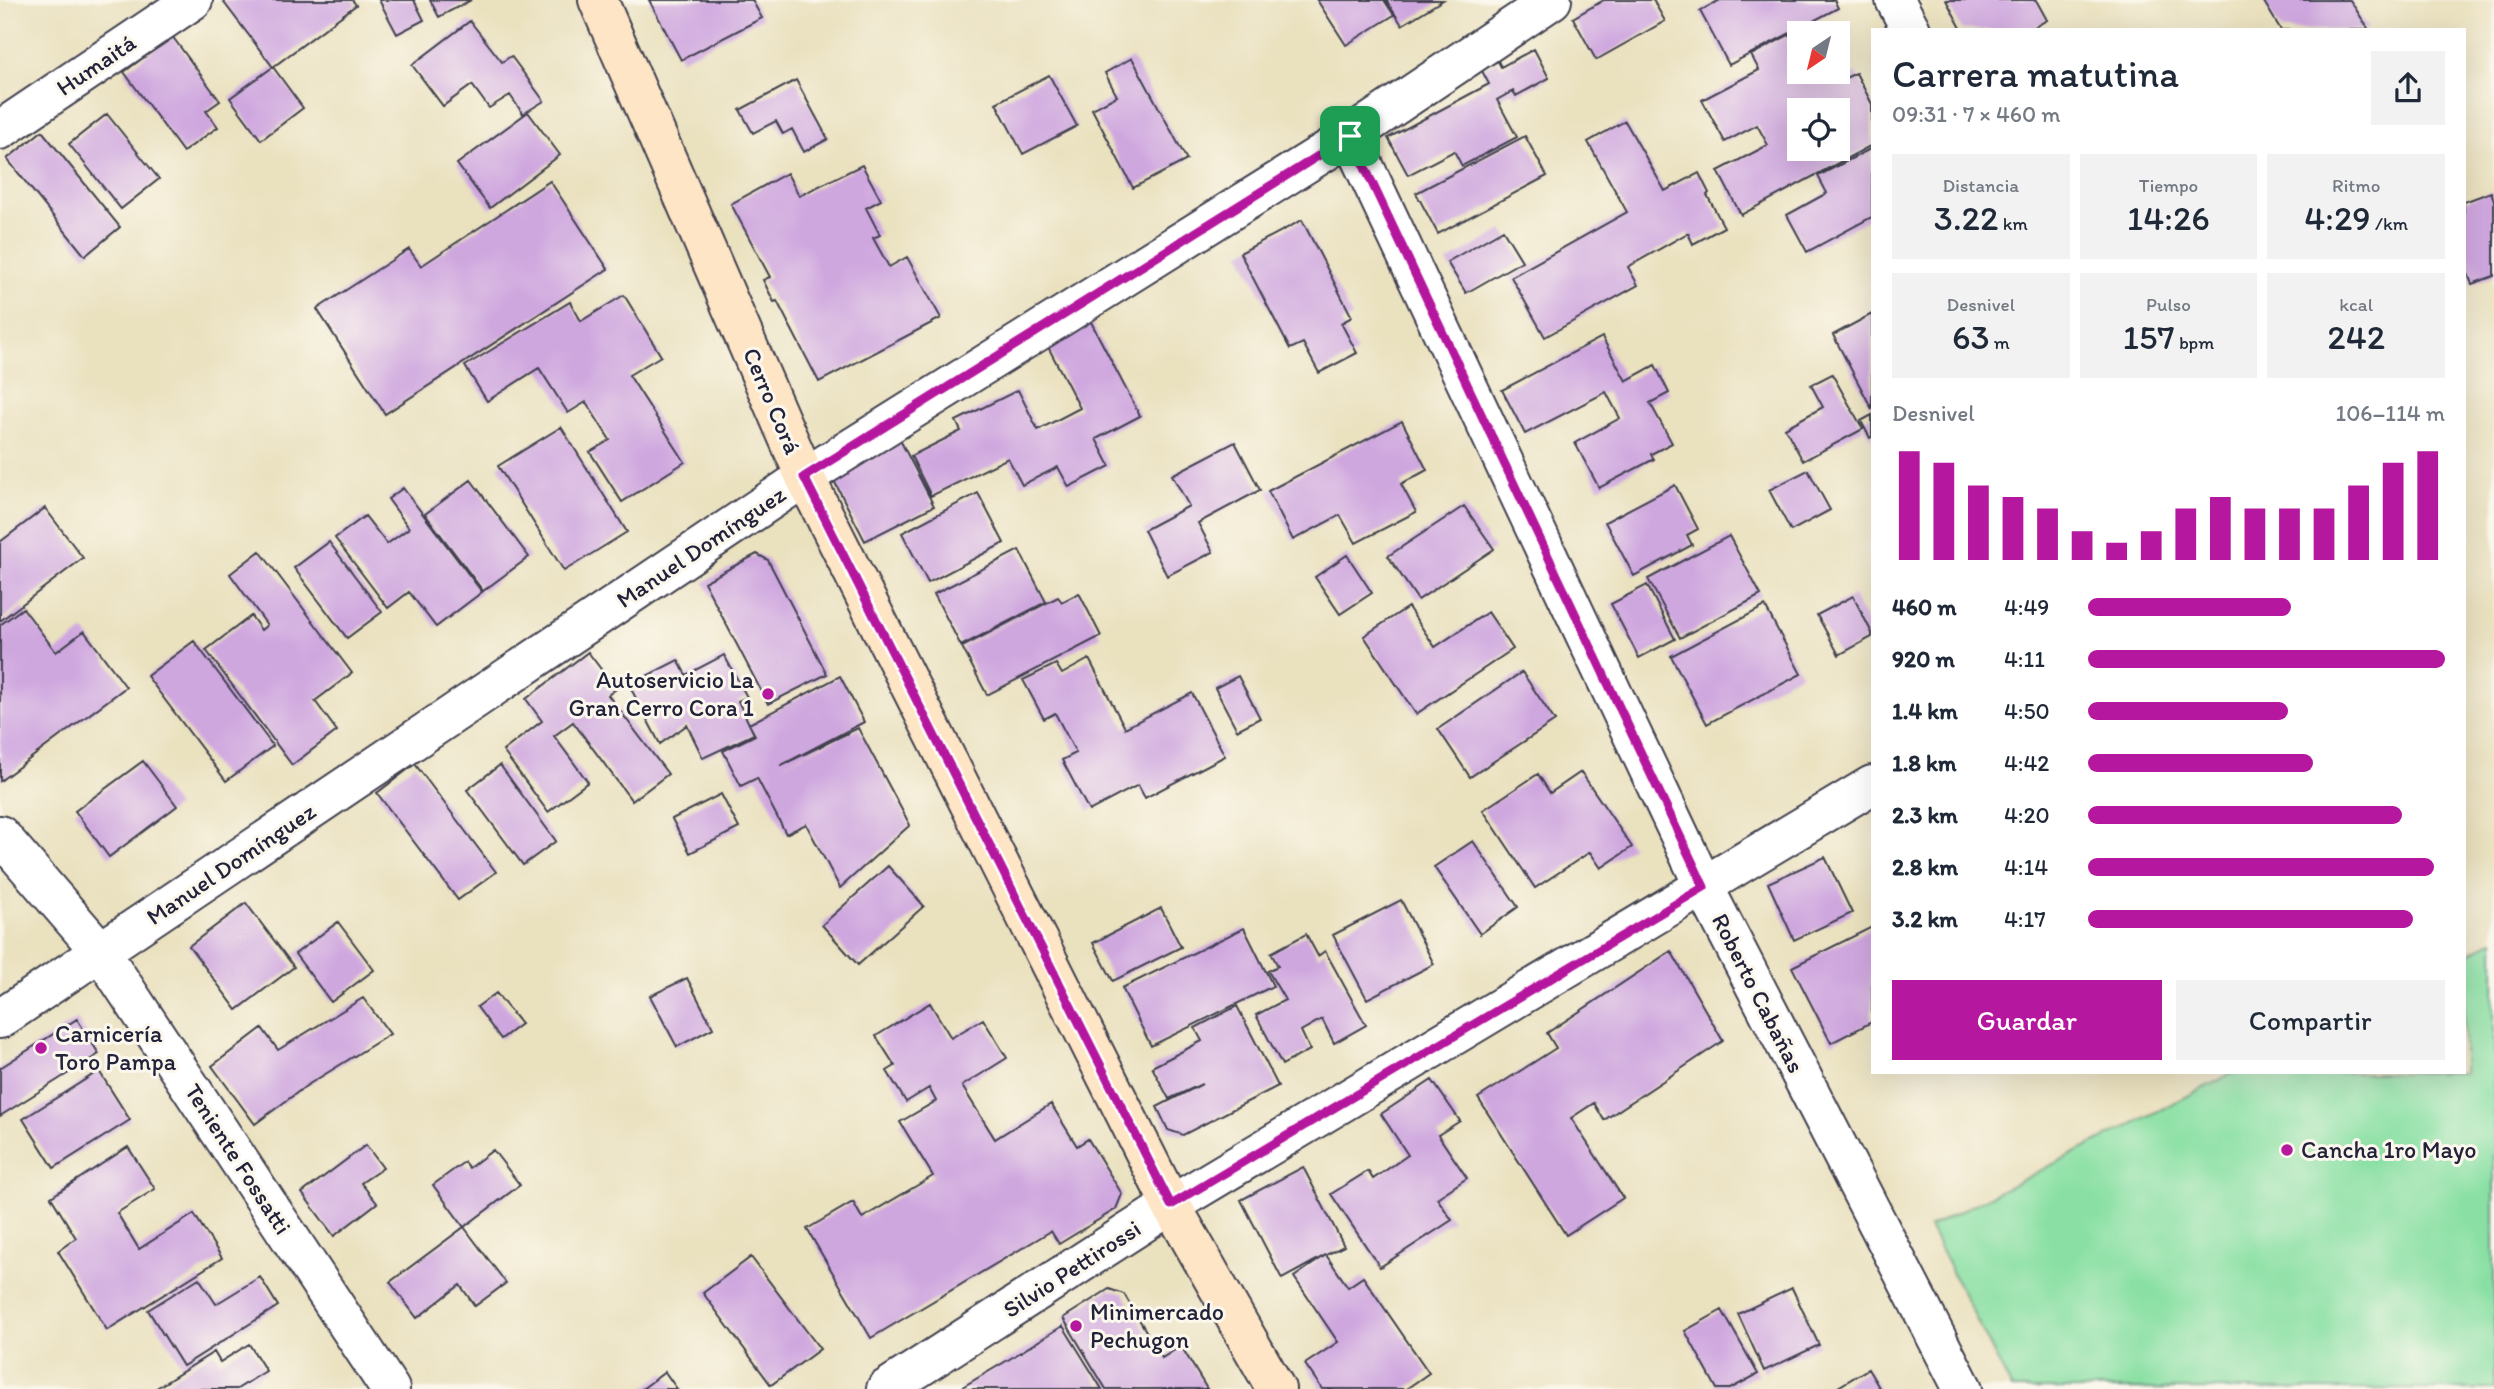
<!DOCTYPE html>
<html lang="es">
<head>
<meta charset="utf-8">
<style>
	body { margin:0; font-family:Itim,sans-serif; background:#f2f2f3; color:#1f2937; height:100vh; display:flex; flex-direction:column; font-size:26px; white-space:nowrap }
	* { box-sizing:border-box; margin:0 }
	p { font-size:23px; color:#747a83 }
	.icon { flex:none; width:38px; height:38px; fill:none; stroke:currentColor; stroke-width:2; stroke-linecap:round; stroke-linejoin:round }
	.map { position:relative; flex:1; overflow:hidden }
	.details { position:absolute; left:1871px; top:28px; width:595px; height:1046px; display:flex; flex-direction:column; background:#fff; border-radius:0px; box-shadow:0 7px 28px #0002 }
	.details>* { flex:none }
	.needle { width:46px; rotate:215deg }
	.controls { position:absolute; left:1787px; top:21px; display:grid; gap:14px }
	.controls a { display:grid; place-items:center; width:63px; height:63px; border-radius:0px; background:#fff; box-shadow:0 7px 28px #0002; font-size:35px }
	.pin { position:absolute; display:grid; place-items:center; width:60px; height:60px; color:#fff; margin:-30px; border-radius:14px; box-shadow:0 4px 10px #0006 }
	.round { display:grid; place-items:center; flex:none; width:74px; height:74px; border-radius:0px; background:#f2f2f3 }
	.summary { display:flex; align-items:center; justify-content:space-between; height:119px; padding:0 21px }
	h1 { font-size:38px; font-weight:600; line-height:52px }
	.stats { display:grid; grid-template-columns:repeat(3,1fr); gap:10px; height:119px; padding:7px 21px }
	.stats div { display:grid; align-content:center; border-radius:0px; background:#f2f2f3; text-align:center }
	.stats b { font-size:35px; font-weight:600 }
	.stats small { font-size:19px; font-weight:400 }
	.stats p { font-size:19px }
	.chart { height:196px; padding:14px 21px }
	.chart p { display:flex; justify-content:space-between }
	.chart svg { width:100%; height:126px; margin-top:7px; stroke:#b5179e; stroke-width:6 }
	.button { display:flex; gap:14px; margin-top:auto; padding:14px 21px }
	.button a { flex:1; height:80px; border-radius:0px; background:#b5179e; color:#fff; font-size:28px; font-weight:600; line-height:80px; text-align:center }
	.button a+a { background:#f2f2f3; color:#1f2937 }
	ul { padding:0 21px; list-style:none; font-size:23px }
	li { display:grid; grid-template-columns:112px 84px 1fr; align-items:center; height:52px }
	li i { height:18px; border-radius:9px; background:#b5179e }
	.map>svg:first-child { display:block }
	.green { fill:#8ae0a4; stroke:#568170; stroke-width:2 }
	.building { fill:#cfa7df; fill-rule:evenodd }
	.lines { fill:none; stroke-linecap:round; stroke-linejoin:round }
	.street-casing { stroke:#403f4f; stroke-width:42 }
	.secondary-casing { stroke:#403f4f; stroke-width:42 }
	.street { stroke:#fff; stroke-width:38 }
	.secondary { stroke:#fde5c5; stroke-width:38 }
	.route-casing { stroke:#fff; stroke-width:14 }
	.route { stroke:#b5179e; stroke-width:9 }
	.poi-dot { fill:#b5179e; stroke:#fbf7ec; stroke-width:2.5 }
	.labels { text-anchor:middle; stroke-width:6; stroke-linejoin:round; paint-order:stroke }
	.street-label { font-size:24px; fill:#22223b; stroke:#fbf7ec }
	.poi-label { font-size:24px; fill:#22223b; stroke:#fbf7ec; text-anchor:start }
</style>
</head>
<body>
<div class="map">
<svg width="2494" height="1389" viewBox="0 0 2494 1389">
	<rect width="100%" height="100%" fill="#fbf7ec"/>
	<filter id="ink" filterUnits="userSpaceOnUse"><feTurbulence type="fractalNoise" baseFrequency=".0143" numOctaves="2"/><feDisplacementMap in="SourceGraphic" scale="14" xChannelSelector="R" yChannelSelector="G"/><feConvolveMatrix kernelMatrix="1 2 1 2 8 2 1 2 1" color-interpolation-filters="sRGB"/></filter>
	<filter id="wash" filterUnits="userSpaceOnUse"><feTurbulence type="fractalNoise" baseFrequency=".00686" numOctaves="4" result="noise"/><feDisplacementMap in="SourceGraphic" scale="28" xChannelSelector="R" yChannelSelector="G"/><feGaussianBlur stdDeviation="1.57" result="paint"/><feColorMatrix in="noise" values="0 0 0 0 0 0 0 0 0 0 0 0 0 0 0 0 0 1.4 0 .05"/><feComposite in="paint" operator="in"/></filter>
	<g filter="url(#wash)">
		<rect width="100%" height="100%" fill="#eae1bf"/>
		<path class="green" d="M2494,940v449h-482l-83,-162 304,-154h231v-117z"/>
		<g id="blocks">
			<path class="building" d="M222,0h130l4,5 -83,62z
				M379,0h35l10,20 -27,14z
				M430,0h41l-32,17z
				M649,0h103l10,18 -81,42z
				M1317,0h67l10,15 -48,30z
				M1386,0h57l-41,25z
				M1604,0h49l12,21 -69,39 -23,-42z
				M1720,0h114l4,8 -109,57 -29,-54z
				M1946,0h90l11,20 -18,10h-67z
				M2269,0h81l19,30h-88l-17,-28z
				M470,21l32,41 9,-6 33,45 -21,13 -13,-19 -21,13 -17,-23 -29,21 -31,-41z
				M1800,29l3,4h-4v39h37l5,8 15,-7 16,31v41l-131,70 -23,-44 50,-26 -11,-20 -32,17 -23,-42 57,-30 -8,-15zM1799,110h39v39h-39z
				M172,36l48,65 -14,10 12,16 -35,25 -59,-80z
				M1534,49l15,29 -33,18 -3,-5 -16,9 20,37 -55,29 -8,-15 -46,24 -20,-37 101,-54 -8,-15 17,-8 3,6z
				M1132,58l55,102 -54,28 -41,-79 25,-13 -12,-23z
				M273,67l30,41 -42,32 -31,-42z
				M1049,75l28,51 -54,28 -27,-51z
				M796,80l32,59 -24,13 -12,-23 -9,5 -7,-13 -23,12 -13,-23z
				M528,112l32,43 -70,53 -33,-44z
				M107,114l52,65 -38,30 -52,-65z
				M1625,121l40,70 34,-18 10,20 -2,2 17,32 -31,17 -5,-11 -60,34 10,18 -93,52 -34,-60 116,-65 -39,-70z
				M42,131l78,96 -35,29 -78,-97z
				M1525,136l22,40 -109,58 -22,-41z
				M1872,148v69l-65,35 -20,-37 40,-22 -9,-17z
				M862,165l19,35 -15,8 14,27 -7,3 16,29 18,-10 34,61 -122,64 -42,-81 -3,1 -11,-22 7,-3 -39,-73 56,-31 12,23z
				M550,181l58,88 -223,145 -68,-105 92,-60 12,17z
				M2491,192l3,8v76l-22,8 -8,-20v-62z
				M1302,220l50,97 -11,6 16,30 -38,20 -16,-30 -13,6 -50,-96z
				M1503,230l19,31 -56,32 -19,-31z
				M624,295l37,61 -32,19 56,87 -63,40 -32,-50 20,-12 -24,-38 -18,11 -29,-45 -52,33 -22,-35 105,-64 11,19z
				M1872,314v95l-39,-74z
				M1090,320l50,96 -44,23 14,27 -41,21 -11,-20 -36,18 -14,-27 -77,38 -20,-40 50,-25 -5,-10 62,-31 20,40 42,-22 -34,-65z
				M1602,337l24,44 29,-16 14,28 -19,10 22,40 -21,11 3,5 -55,29 -24,-45 45,-25 -14,-26 -81,42 -23,-44z
				M1832,374l31,55 -60,32 -18,-33 38,-21 -12,-22z
				M1872,415v22l-2,1 -9,-17z
				M1402,421l25,49 -26,14 15,28 -60,31 -16,-28 -47,25 -25,-49z
				M561,427l66,105 -63,39 -66,-105z
				M896,432l38,74 -69,35 -38,-74z
				M1235,442l25,48 -62,33 15,29 -46,24 -23,-46 45,-24 -17,-31z
				M1808,470l22,40 -39,21 -22,-41z
				M471,480l58,77 -46,34 -58,-77z
				M1675,485l23,44 -11,6 5,10 -58,31 -29,-54z
				M403,488l79,104 -46,35 -27,-35 -21,16 -53,-70 30,-22 22,28 22,-16 -21,-29z
				M978,493l26,50 -76,40 -26,-50z
				M1464,506l30,43 -76,51 -30,-44z
				M45,508l38,50 -83,63v-79z
				M1729,536l32,59 -81,43 -32,-59z
				M329,542l53,70 -35,26 -53,-70z
				M1019,550l27,52 -85,44 -27,-52z
				M260,551l92,122 -37,28 22,30 -45,34 -86,-115 45,-34 10,14 6,-5 -37,-51z
				M757,554l11,6 59,114 -59,30 -64,-122z
				M1347,555l25,38 -32,21 -25,-37z
				M1647,585l28,54 -36,19 -28,-54z
				M1079,593l22,43 -114,59 -25,-48 96,-50 4,5z
				M1853,596l19,37v4l-33,18 -22,-40z
				M1765,606l36,68 -94,50 -36,-68z
				M1408,607l27,40 53,-35 25,37 -97,65 -52,-78z
				M23,608l33,44 28,-21 42,56 -126,94v-156z
				M194,641l79,105 -47,35 -79,-105z
				M588,652l28,37 -8,6 60,79 -36,27 -59,-79 -19,14 34,46 -40,30 -45,-61 39,-30 -16,-22z
				M724,655l23,42 -9,4 16,33 -51,24 -16,-33 -27,19 -31,-59 49,-25 8,15z
				M1089,659l36,69 67,-35 33,63 -80,42 -7,-13 -49,26 -27,-51 14,-7 -21,-40 -11,6 -21,-39 33,-16 6,10z
				M1522,672l33,49 -85,56 -32,-48z
				M840,676l24,46 -84,44 78,-38 52,97 -70,63 -34,-64 -20,10 -29,-56 -16,8 -18,-35 32,-16 -6,-11z
				M1238,676l22,42 -23,12 -22,-42z
				M143,761l34,45 -68,51 -34,-46z
				M415,764l81,108 -38,28 -81,-107z
				M500,765l56,76 -33,24 -56,-75z
				M1581,772l51,75 -31,21 -11,-16 -55,36 -52,-78 55,-36 12,19z
				M721,794l18,34 -49,25 -18,-34z
				M1473,841l45,66 -38,27 -46,-67z
				M1825,857l27,56 -58,27 -26,-57z
				M888,866l36,40 -66,59 -36,-40z
				M1401,900l33,64 -67,35 -34,-64z
				M246,903l48,64 -57,43 -48,-64z
				M1161,908l20,39 -68,34 -20,-38z
				M338,922l36,48 -43,32 -36,-48z
				M1872,927v95l-41,21 -39,-76z
				M1244,928l29,58 -122,60 -29,-58z
				M1306,934l12,22 7,-5 41,74 -32,18 -12,-24 -21,12 9,19 -28,15 -26,-50 29,-15 -17,-29 10,-5 -7,-13z
				M1671,951l52,90 -119,79 -10,-17 -23,15 52,80 -57,37 -88,-137 78,-50 -9,-15z
				M687,978l26,50 -36,19 -27,-51z
				M496,993l25,31 -20,15 -24,-32z
				M363,998l27,36 -84,52 -51,38 -43,-58 50,-38 16,22z
				M930,1003l21,35 32,-19 24,39 -45,28 33,53 56,-35 26,42 11,-7 34,55 -6,15 -57,35 -8,-13 -180,107 -64,-109 46,-27 9,16 71,-42 -33,-54 36,-21 -7,-13 -23,14 -19,-31 8,-5 -19,-30z
				M1237,1006l41,80 -95,49 -15,-5 -11,-23 45,-23 -33,15 -17,-32 50,-26 -7,-13z
				M77,1019l22,35 -99,62v-48z
				M99,1071l31,49 -76,48 -31,-49z
				M1432,1080l28,41 -22,14 29,43 -30,20 15,22 -72,47 -49,-73 37,-23 5,8 35,-24 -27,-41z
				M366,1145l17,23 -22,15 16,20 -43,33 -32,-43z
				M128,1147l27,42 -38,24 22,36 55,-35 28,44 -115,72 -49,-79 18,-13 -25,-41z
				M493,1150l27,35 -56,42 -31,-42 31,-23 5,6z
				M1303,1167l41,79 -18,9 22,32 15,-10 66,96 -23,16h-84l-17,-25 33,-22 -44,-65 32,-22 -44,24 -41,-79z
				M464,1227l42,56 -31,23 -15,-21 -43,33 -27,-36z
				M751,1257l69,92 -49,36 -68,-92z
				M260,1277l18,29 -95,60 -35,-56 51,-32 17,26z
				M1792,1288l27,57 -55,26 -26,-57z
				M1109,1289l15,5 38,64 19,-12 26,43h-101l-43,-71z
				M1722,1310l36,64 -28,15h-13l-32,-58z
				M1063,1326l39,63h-143l44,-26z
				M249,1344l17,27 -29,18h-82l59,-37 6,10z
				M1868,1369l12,20h-45z
				M665,1372l12,17h-35z"/>
		</g>
	</g>
	<g filter="url(#ink)">
		<use href="#blocks" fill-opacity="0" stroke="#403f4f" stroke-width="2"/>
		<g class="lines">
			<g class="street-casing">
				<path id="street" d="M1895,0l16,30
					M0,130l193,-130
					M1350,136l354,751 259,502
					M0,835l101,117 289,437
					M0,1019l805,-542 545,-341 202,-136
					M886,1389l285,-184 701,-420"/>
			</g>
			<g class="secondary-casing">
				<path id="secondary" d="M598,0l207,477 366,728 105,184"/>
			</g>
			<use href="#street" class="street"/>
			<use href="#secondary" class="secondary"/>
		</g>
	</g>
	<g class="lines" filter="url(#ink)">
		<g class="route-casing">
			<path id="route" d="M1350,136l354,751 -533,318 -367,-728z"/>
		</g>
		<use href="#route" class="route"/>
	</g>
	<g class="poi-dot">
		<circle cx="768" cy="694" r="7"/>
		<circle cx="41" cy="1048" r="7"/>
		<circle cx="2287" cy="1150" r="7"/>
		<circle cx="1076" cy="1326" r="7"/>
	</g>
	<g class="labels">
		<g class="street-label">
			<text transform="translate(96 65) rotate(-34)" y="8">Humaitá</text>
			<text transform="translate(772 401) rotate(67)" y="8">Cerro Corá</text>
			<text transform="translate(701 547) rotate(-34)" y="8">Manuel Domínguez</text>
			<text transform="translate(231 864) rotate(-34)" y="8">Manuel Domínguez</text>
			<text transform="translate(1758 993) rotate(63)" y="8">Roberto Cabañas</text>
			<text transform="translate(238 1159) rotate(57)" y="8">Teniente Fossatti</text>
			<text transform="translate(1072 1269) rotate(-33)" y="8">Silvio Pettirossi</text>
		</g>
		<g class="poi-label">
			<text x="754" y="688" text-anchor="end">Autoservicio La<tspan x="754" dy="28">Gran Cerro Cora 1</tspan></text>
			<text x="55" y="1042">Carnicería<tspan x="55" dy="28">Toro Pampa</tspan></text>
			<text x="2301" y="1158">Cancha 1ro Mayo</text>
			<text x="1090" y="1320">Minimercado<tspan x="1090" dy="28">Pechugon</tspan></text>
		</g>
	</g>
</svg>
<div class="controls">
<a><svg class="needle" viewBox="-14 -14 28 28"><path d="M0-13l5 13h-10z" fill="#e53935"/><path d="M0 13l5-13h-10z" fill="#747a83"/></svg></a>
<a><svg class="icon" aria-label="locate" viewBox="0 0 24 24"><circle cx="12" cy="12" r="6"/><path d="M12 2v4M12 18v4M2 12h4M18 12h4"/></svg></a>
</div>
<div class="pin" style="left:1350px;top:136px;background:#1e9e55"><svg class="icon" aria-label="arrive" viewBox="0 0 24 24"><path d="M6 21V4h12l-3 4 3 4H6"/></svg></div>
<section class="details">
<div class="summary"><div><h1>Carrera matutina</h1><p>09:31 · 7 × 460 m</p></div><a class="round"><svg class="icon" aria-label="share" viewBox="0 0 24 24"><path d="M12 15V3M7 8l5-5 5 5M5 13v7h14v-7"/></svg></a></div>
<div class="stats">
<div><p>Distancia</p><b>3.22<small> km</small></b></div>
<div><p>Tiempo</p><b>14:26</b></div>
<div><p>Ritmo</p><b>4:29<small> /km</small></b></div>
</div>
<div class="stats">
<div><p>Desnivel</p><b>63<small> m</small></b></div>
<div><p>Pulso</p><b>157<small> bpm</small></b></div>
<div><p>kcal</p><b>242</b></div>
</div>
<div class="chart"><p><span>Desnivel</span>106–114 m</p>
<svg viewBox="0 0 160 44" preserveAspectRatio="none"><path d="M5 44V6M15 44V10M25 44V18M35 44V22M45 44V26M55 44V34M65 44V38M75 44V34M85 44V26M95 44V22M105 44V26M115 44V26M125 44V26M135 44V18M145 44V10M155 44V6"/></svg>
</div>
<ul>
<li><b>460 m</b>4:49<i style="width:57%"></i></li>
<li><b>920 m</b>4:11<i style="width:100%"></i></li>
<li><b>1.4 km</b>4:50<i style="width:56%"></i></li>
<li><b>1.8 km</b>4:42<i style="width:63%"></i></li>
<li><b>2.3 km</b>4:20<i style="width:88%"></i></li>
<li><b>2.8 km</b>4:14<i style="width:97%"></i></li>
<li><b>3.2 km</b>4:17<i style="width:91%"></i></li>
</ul>
<div class="button"><a>Guardar</a><a>Compartir</a></div>
</section>
</div>
</body>
</html>
